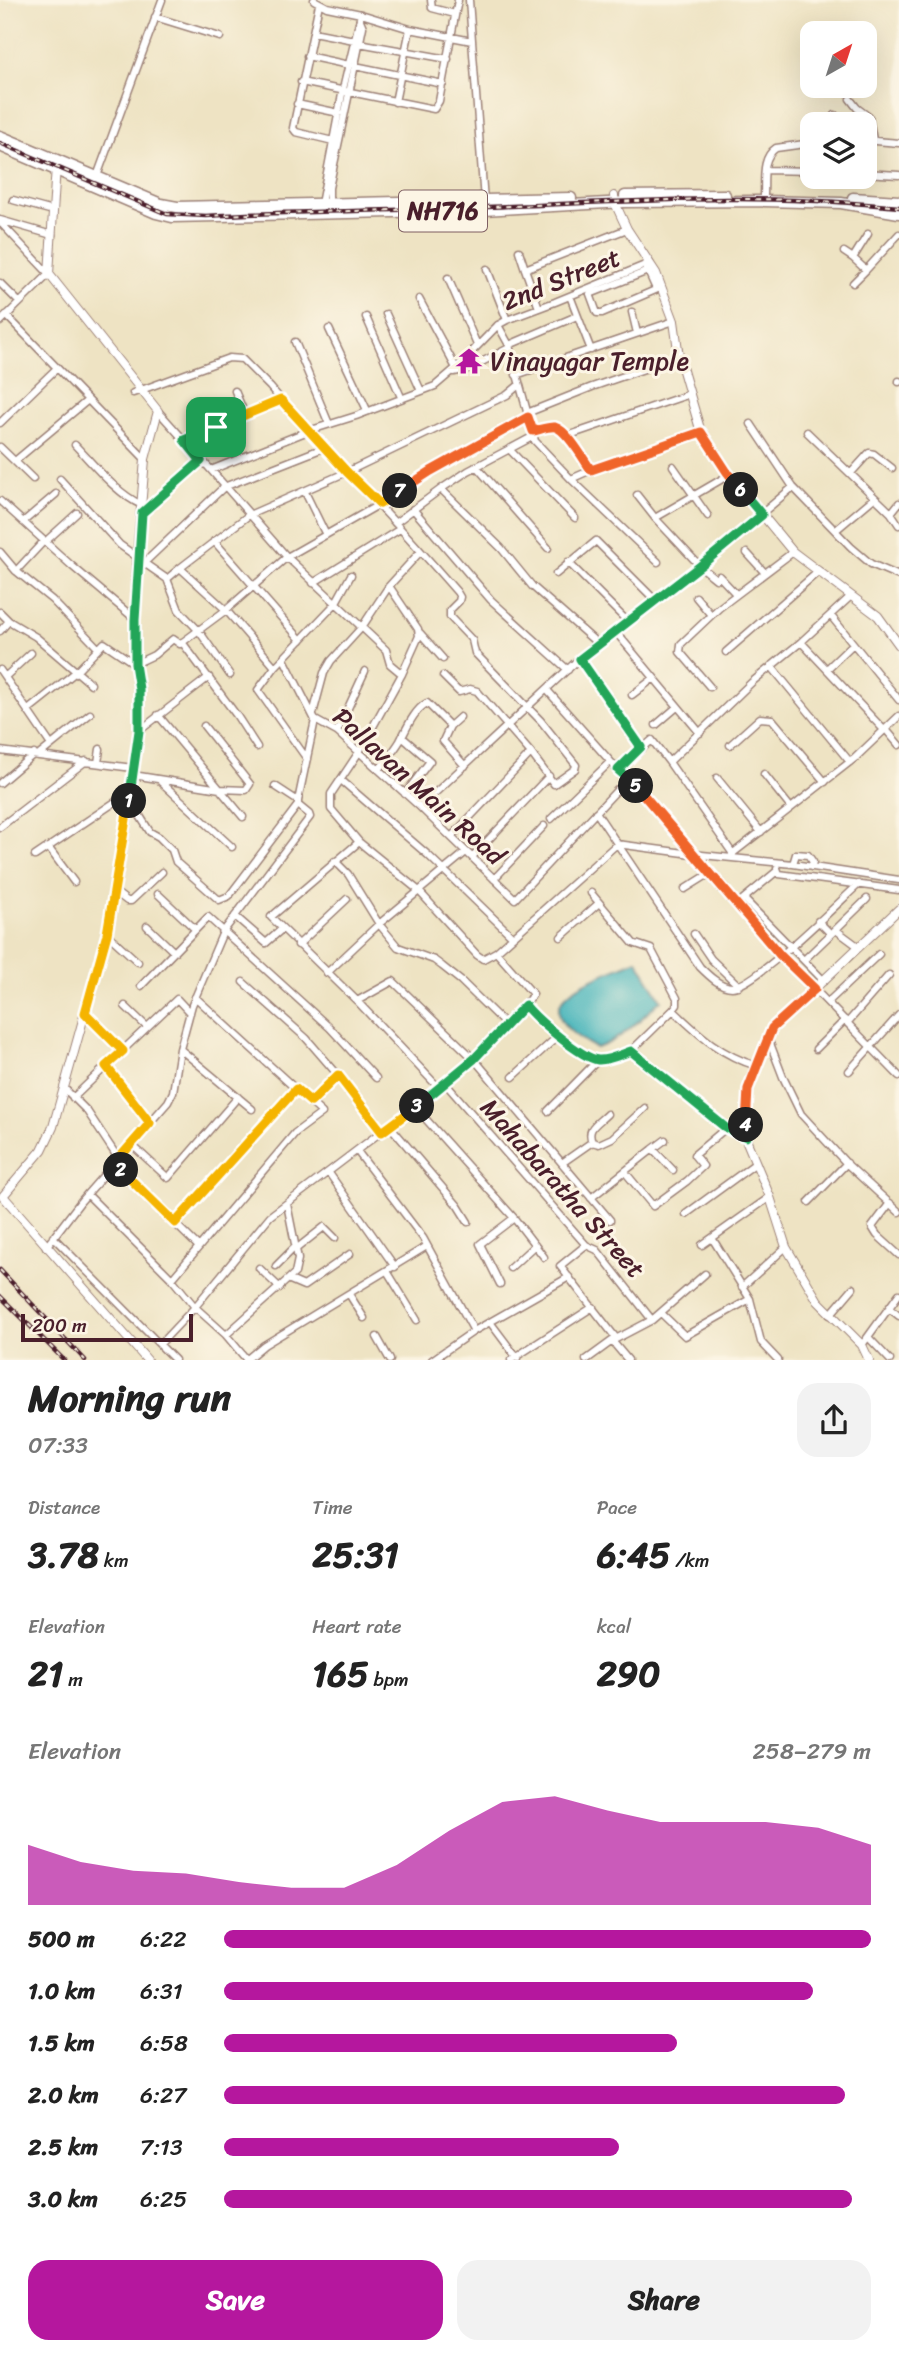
<!DOCTYPE html>
<html lang="en">
<head>
<meta charset="utf-8">
<style>
	body { margin:0; font-family:Sriracha,sans-serif; background:#f2f2f2; color:#222; height:100vh; display:flex; flex-direction:column; font-size:26px; white-space:nowrap }
	* { box-sizing:border-box; margin:0 }
	p { font-size:23px; color:#767676 }
	.icon { flex:none; width:38px; height:38px; fill:none; stroke:currentColor; stroke-width:2; stroke-linecap:round; stroke-linejoin:round }
	.map { position:relative; height:1360px; overflow:hidden }
	.side { display:flex; flex-direction:column; background:#fff; flex:1 }
	.side>* { flex:none }
	.needle { width:46px; rotate:39deg }
	.tools { position:absolute; left:800px; top:21px; display:grid; gap:14px }
	.tools a { display:grid; place-items:center; width:77px; height:77px; border-radius:14px; background:#fff; box-shadow:0 7px 28px #0002; font-size:35px }
	.scale { position:absolute; left:21px; bottom:18px; width:172px; box-sizing:border-box; padding-left:7px; border:4px solid #4a1f2b; border-top:0; font-size:19px; line-height:24px; white-space:nowrap; color:#4a1f2b; -webkit-text-stroke:5px #fcf5e5; paint-order:stroke }
	.pin { position:absolute; display:grid; place-items:center; width:60px; height:60px; color:#fff; margin:-30px; border-radius:14px; box-shadow:0 4px 10px #0006 }
	.km { position:absolute; width:35px; height:35px; margin:-18px; border-radius:50%; background:#222; color:#fff; font-size:19px; line-height:35px; text-align:center }
	.round { display:grid; place-items:center; flex:none; width:74px; height:74px; border-radius:21px; background:#f2f2f2 }
	.headline { display:flex; align-items:center; justify-content:space-between; height:119px; padding:0 28px }
	h1 { font-size:38px; font-weight:700; line-height:52px }
	.metrics { display:grid; grid-template-columns:repeat(3,1fr); gap:10px; height:119px; padding:7px 28px }
	.metrics div { display:grid; align-content:center }
	.metrics b { font-size:35px; font-weight:700 }
	.metrics small { font-size:19px; font-weight:400 }
	.metrics p { font-size:19px }
	.chart { height:196px; padding:14px 28px }
	.chart p { display:flex; justify-content:space-between }
	.chart svg { width:100%; height:126px; margin-top:7px; fill:#b5179e; opacity:.7 }
	.button { display:flex; gap:14px; margin-top:auto; padding:14px 28px }
	.button a { flex:1; height:80px; border-radius:21px; background:#b5179e; color:#fff; font-size:28px; font-weight:700; line-height:80px; text-align:center }
	.button a+a { background:#f2f2f2; color:#222 }
	ul { padding:0 28px; list-style:none; font-size:23px }
	li { display:grid; grid-template-columns:112px 84px 1fr; align-items:center; height:52px }
	li i { height:18px; border-radius:9px; background:#b5179e }
	.map>svg:first-child { display:block }
	.water { fill:#44b4ba; stroke:#476a72; stroke-width:2 }
	.lines { fill:none; stroke-linecap:round; stroke-linejoin:round }
	.street-casing { stroke:#9c8177; stroke-width:9 }
	.secondary-casing { stroke:#9c8177; stroke-width:10 }
	.highway-casing { stroke:#9c8177; stroke-width:13 }
	.street { stroke:#fff; stroke-width:6 }
	.secondary { stroke:#fff; stroke-width:8 }
	.highway { stroke:#fff; stroke-width:10 }
	.rail-casing { stroke:#4a1f2b; stroke-width:4.5 }
	.rail { stroke:#fcf5e5; stroke-width:2; stroke-dasharray:5; stroke-linecap:butt }
	.split-1-casing { stroke:#fff; stroke-width:14 }
	.split-2-casing { stroke:#fff; stroke-width:14 }
	.split-3-casing { stroke:#fff; stroke-width:14 }
	.split-4-casing { stroke:#fff; stroke-width:14 }
	.split-5-casing { stroke:#fff; stroke-width:14 }
	.split-6-casing { stroke:#fff; stroke-width:14 }
	.split-7-casing { stroke:#fff; stroke-width:14 }
	.split-8-casing { stroke:#fff; stroke-width:14 }
	.split-1 { stroke:#22a559; stroke-width:9 }
	.split-2 { stroke:#f5b400; stroke-width:9 }
	.split-3 { stroke:#f5b400; stroke-width:9 }
	.split-4 { stroke:#22a559; stroke-width:9 }
	.split-5 { stroke:#f0652b; stroke-width:9 }
	.split-6 { stroke:#22a559; stroke-width:9 }
	.split-7 { stroke:#f0652b; stroke-width:9 }
	.split-8 { stroke:#f5b400; stroke-width:9 }
	.labels { text-anchor:middle; stroke-width:6; stroke-linejoin:round; paint-order:stroke }
	.shield { fill:#fcf5e5; stroke:#7f5f63; stroke-width:2 }
	.shield-label { font-size:24px; font-weight:bold; fill:#4a1f2b }
	.street-label { font-size:26px; fill:#4a1f2b; stroke:#fcf5e5 }
	.poi-label { font-size:26px; fill:#4a1f2b; stroke:#fcf5e5; text-anchor:start }
</style>
</head>
<body>
<div class="map">
<svg width="899" height="1360" viewBox="0 0 899 1360">
	<rect width="100%" height="100%" fill="#fcf5e5"/>
	<filter id="ink" filterUnits="userSpaceOnUse"><feTurbulence type="fractalNoise" baseFrequency=".0143" numOctaves="2"/><feDisplacementMap in="SourceGraphic" scale="14" xChannelSelector="R" yChannelSelector="G"/><feConvolveMatrix kernelMatrix="1 2 1 2 8 2 1 2 1" color-interpolation-filters="sRGB"/></filter>
	<filter id="wash" filterUnits="userSpaceOnUse"><feTurbulence type="fractalNoise" baseFrequency=".00686" numOctaves="4" result="noise"/><feDisplacementMap in="SourceGraphic" scale="28" xChannelSelector="R" yChannelSelector="G"/><feGaussianBlur stdDeviation="1.57" result="paint"/><feColorMatrix in="noise" values="0 0 0 0 0 0 0 0 0 0 0 0 0 0 0 0 0 1.4 0 .05"/><feComposite in="paint" operator="in"/></filter>
	<g filter="url(#wash)">
		<rect width="100%" height="100%" fill="#eee3c3"/>
		<path class="water" d="M637,960l24,40c-19,17 -40,41 -65,48 -84,-46 -5,-68 41,-88z"/>
	</g>
	<g filter="url(#ink)">
		<g class="lines">
			<g class="street-casing">
				<path id="street" d="M314,0l13,7 34,7 49,15 62,12
					M431,0l1,8 23,6
					M469,0l15,201
					M319,4l-26,124 3,4 37,9
					M155,17l65,20
					M313,32l41,8
					M359,43l89,16
					M307,56l42,9
					M355,66l88,18
					M301,82l133,27 5,-8 19,-101
					M850,99l7,9 12,9 4,23
					M395,102l15,-73
					M297,104l42,9
					M835,115l1,9
					M864,140l35,3
					M765,170l47,1
					M864,173l35,2
					M96,179l66,-179
					M764,195c1,-16 -3,-37 12,-47l36,-5
					M13,200l40,11
					M329,203v-15l34,-161 -3,-7
					M321,204l22,-115 18,-75
					M0,220l52,15
					M0,222l49,52 -49,48
					M868,234l-15,24 13,12 33,-36
					M519,251l6,18
					M844,252l9,6
					M487,269l20,51
					M647,269l9,20
					M648,271l-58,23 7,19h5l58,-25
					M448,278l29,67
					M0,283l19,19
					M853,283l13,-13
					M570,296l21,54
					M419,299l37,69
					M539,308l-14,-39 102,-40
					M632,312l5,21
					M386,314l35,77
					M6,315l139,144
					M366,317l35,80
					M498,325l11,20 26,96 36,38 87,83
					M329,329l38,81
					M295,342l34,82
					M509,345l68,-29
					M454,372l14,-3 41,-21
					M516,375l158,-54
					M899,381v1
					M235,391l10,24
					M133,393l96,-35 13,1 28,28 38,44 48,-15 79,-30 21,-18 42,-43 9,-5 48,-18 95,-39
					M207,407l9,20
					M158,411l53,59 97,-39c15,13 27,29 41,43 37,38 73,78 108,118l3,5 -1,4 -9,9v7l22,23 3,13 66,68 35,44 -1,4 -21,15 -23,-31 -54,-62 -7,-2 -11,3 -16,-16
					M527,413l65,-26 87,-30
					M0,423l57,-55
					M751,424l42,63 58,60 20,17 28,12
					M533,431c6,-1 16,-5 22,-4 12,3 29,33 36,43
					M807,432l84,81 8,-10
					M567,436l123,-42
					M184,440l97,-40
					M75,445c18,19 43,50 67,60
					M0,447l33,32
					M509,449l66,69
					M15,461l73,-61
					M476,466l72,82
					M673,466l35,50
					M211,470l76,87 99,93 4,14 12,10
					M851,473l18,-20 5,1 18,14
					M60,479l60,66 17,12
					M571,479l20,-9 110,-38
					M441,489l27,-18 66,-35
					M305,492l21,43
					M637,495l18,23
					M0,501l72,65 63,53
					M413,509l78,91 77,70
					M142,513l59,-52
					M891,513l8,12
					M23,522l33,-28
					M395,523l46,-34 60,59 31,38 66,58
					M836,530l38,-32
					M214,541l87,99
					M45,542l32,-29
					M0,552l16,19 36,29 46,48
					M747,553l18,20
					M568,562l60,60
					M144,563l23,16 13,-11
					M137,568l7,-5 80,-76 102,-40
					M16,571l28,-30
					M556,574l40,-33 59,59
					M351,575l-16,29 -60,63 -49,-57 -46,-42 69,-53 98,-43 160,-77 12,-10
					M719,576l17,18
					M167,579l12,31 20,21 31,44
					M716,579l-16,-13 -45,-48 74,-43
					M313,583l87,-54
					M389,586l29,43 1,7 -17,38 -43,78 -28,42v15l28,33 59,48 59,65 6,4 13,-7 121,-108 75,10 44,51 41,-34
					M696,597l15,18
					M0,612l9,9 27,16 55,47
					M831,616l68,84
					M0,631l9,-10
					M615,631l85,102
					M420,633l23,26
					M182,642l55,74 20,31
					M801,642l50,-46
					M726,652l93,-81
					M580,658l61,89
					M284,659l31,61 22,12 83,75 95,92 102,-109
					M771,666l79,96
					M275,667l-17,23 49,69
					M827,669l25,-24
					M0,670l51,75
					M5,677l26,-24
					M710,687l-30,-35 1,-8 38,-36 74,-56
					M547,690l71,80 13,11 61,73 101,10 106,16
					M632,695l22,-17
					M28,710l49,-39 27,-28 31,21 19,-9 19,-16 7,5 46,-34 61,-53 93,-53 51,-33 98,-54
					M313,714l11,-41 7,-12 31,-34 27,-41 31,-34
					M158,715l85,102
					M656,725l21,-18
					M450,726l10,-9
					M139,731l70,-54
					M337,732l28,-61
					M888,732l11,13
					M402,737l28,24 -25,33
					M730,745l30,-27 12,1 53,63
					M0,751l133,17
					M39,755l51,-41
					M98,763l2,-14
					M379,770c7,-10 15,-19 21,-29 7,-13 14,-31 27,-38l23,23 -7,15 22,25
					M618,770l34,-30 17,22
					M764,774l27,34
					M133,775l87,14 26,1 4,-6 -46,-58
					M717,778l44,54
					M341,780l87,75 85,82
					M161,782l71,65
					M0,783l34,-29
					M130,800l20,32 9,5 13,13 4,12 43,38 10,-4 69,-91
					M298,801l17,-81
					M420,807l160,-149 120,-92 93,-79
					M596,812l104,155c8,8 20,20 32,20 22,0 106,-84 127,-103
					M551,819l59,-57
					M0,827l86,-66
					M451,837l80,-84
					M359,842l-88,75 86,84 82,87
					M48,847l26,35
					M732,854l123,-96 44,-42
					M733,854l-64,-92 83,-80 49,-40 83,88
					M35,856l95,-64
					M472,857l77,-81
					M335,861l13,13 31,50 19,23 36,13 8,6 19,15 45,44
					M793,864l3,-10 12,1 5,7 -2,5
					M777,868l2,6 120,16
					M494,879l50,-53
					M685,889l24,-15
					M114,891l13,10h4l31,-29
					M591,893l42,50 18,6 26,49v7l-4,5
					M158,894l37,35
					M744,899l80,82
					M736,905c52,59 108,114 163,171
					M235,916l31,27 16,-14
					M147,926l26,25
					M836,930l23,17
					M107,934l31,28
					M694,934l17,25 28,27
					M831,934l36,-35
					M561,937l38,-34
					M298,945l49,-46
					M496,952l37,42 -8,11
					M804,960l27,-26 -13,-13
					M327,973l52,-49 87,-72
					M243,982l63,56 32,37 44,57
					M141,986l67,-69 122,111 46,50
					M357,1001l36,-20 81,78 136,161
					M828,1002l51,-48
					M125,1006l22,21
					M85,1013l38,37 54,-51 13,14
					M848,1022l41,-47
					M768,1038l15,39 18,37 47,51 51,47
					M180,1049l72,60
					M816,1049l29,-29
					M631,1051l42,-41c26,25 49,46 84,56
					M105,1066l46,57
					M849,1071l50,-56
					M513,1077l45,-41
					M445,1083l141,162 11,5 55,70
					M64,1088l23,23 31,47
					M73,1098l50,-48
					M311,1102l27,-27
					M415,1107l99,111 30,39
					M548,1111l50,-51
					M390,1126l68,80 10,16
					M665,1140l-12,9 20,21
					M592,1142l7,2 13,-6 33,-30
					M131,1144l37,34 70,-81
					M357,1151l66,87 51,93
					M562,1163l30,-21c-6,-14 5,-18 15,-28
					M114,1164l84,82
					M625,1172l28,34 34,-25 16,-15 -9,-11 32,-27
					M329,1173l66,94
					M87,1194l85,85 23,28 31,28 21,25
					M591,1198l62,-49
					M809,1202l38,-39
					M890,1203l-18,24 5,8 22,20
					M686,1214l70,-51
					M175,1223l121,-134
					M53,1237l122,123
					M712,1238l38,61 11,43 17,18
					M586,1245l-26,21 56,72
					M702,1245l68,-48
					M46,1247l35,-46 87,-99 5,-10 7,-43 12,-44 31,-73 87,-115 -1,-3 -11,-9v-4l-23,-15
					M296,1249l28,-22 11,11
					M276,1266l20,-20
					M259,1268l21,20
					M510,1268l25,-23
					M387,1271l30,49
					M172,1279l123,-146 27,-20 -127,-116
					M290,1280l14,6 46,-32
					M500,1284l-20,-40 34,-26
					M742,1287l44,-40
					M349,1294l15,24
					M889,1308l10,8
					M661,1313l24,23 65,-37
					M830,1315l23,-27
					M490,1322l27,36
					M226,1335l69,-62 3,-14 -11,-55
					M377,1337l13,23
					M869,1338l21,22
					M612,1341l16,19
					M160,1344l35,-37 75,-91 169,-128 35,-29 51,-54c11,13 57,53 73,55 9,1 24,-6 33,-9l95,77 19,9
					M862,1345l37,-51
					M246,1360l18,-15 163,-99
					M432,1360l42,-29 95,-54
					M511,1360l82,-53
					M586,1360l26,-19 40,-21 53,-46"/>
			</g>
			<g class="secondary-casing">
				<path id="secondary" d="M56,166l-7,108 109,137 -13,48 -8,98 -2,107 4,25v42l-12,89 -20,114 -54,193 -11,23 -39,46 144,164
					M614,196l1,7 12,26 29,44 18,48 5,36 21,72 27,43 66,80 85,64 21,29
					M869,1360l-7,-15 -44,-44 -32,-54 -16,-50 -25,-60 3,-48 24,-60 127,-120"/>
			</g>
			<g class="highway-casing">
				<path id="highway" d="M0,136l161,68 16,3 394,-9
					M0,146l156,67 16,4 312,-7 141,-8 139,-1 77,2 58,10
					M625,196l100,-1
					M853,198l46,3"/>
			</g>
			<use href="#street" class="street"/>
			<use href="#secondary" class="secondary"/>
			<use href="#highway" class="highway"/>
			<g class="rail-casing">
				<path id="rail" d="M0,143l167,71 39,2c94,-5 187,-5 281,-9 137,-5 275,-15 412,0
					M0,1270l85,90
					M0,1296l64,64"/>
			</g>
			<use href="#rail" class="rail"/>
		</g>
	</g>
	<g class="lines" filter="url(#ink)">
		<g class="split-1-casing">
			<path id="split-1" d="M129,801l10,-70v-42l-4,-25v-44l7,-107 59,-52 -17,-21 32,-13"/>
		</g>
		<g class="split-2-casing">
			<path id="split-2" d="M121,1170l-7,-6 36,-41 -44,-57 17,-15 -38,-38 22,-79 22,-133"/>
		</g>
		<g class="split-3-casing">
			<path id="split-3" d="M121,1170l54,53 121,-134 15,13 27,-27 44,57 35,-26"/>
		</g>
		<g class="split-4-casing">
			<path id="split-4" d="M417,1106l57,-47 51,-54c11,14 56,53 73,55 9,1 24,-6 33,-9l95,77 20,9v-12"/>
		</g>
		<g class="split-5-casing">
			<path id="split-5" d="M636,786l144,169 35,34 -43,39 -24,61 -2,36"/>
		</g>
		<g class="split-6-casing">
			<path id="split-6" d="M636,786l-18,-16 23,-23 -61,-88 120,-93 62,-51 -21,-25"/>
		</g>
		<g class="split-7-casing">
			<path id="split-7" d="M400,491l31,-20 97,-54 5,14c6,-1 16,-5 22,-4 12,3 29,33 36,43l110,-38 26,40 14,18"/>
		</g>
		<g class="split-8-casing">
			<path id="split-8" d="M216,427l65,-27 66,72 33,32 20,-13"/>
		</g>
		<use href="#split-1" class="split-1"/>
		<use href="#split-2" class="split-2"/>
		<use href="#split-3" class="split-3"/>
		<use href="#split-4" class="split-4"/>
		<use href="#split-5" class="split-5"/>
		<use href="#split-6" class="split-6"/>
		<use href="#split-7" class="split-7"/>
		<use href="#split-8" class="split-8"/>
	</g>
	<defs>
		<g id="temple-bare" transform="scale(2.1)"><path d="M0-6L5-2H3V0L6.5 2.5H4V6H1.5V3h-3V6H-4V2.5H-6.5L-3 0V-2H-5Z" fill="#b5179e" stroke="#fcf5e5" stroke-width="2.5" paint-order="stroke"/></g>
	</defs>
	<g fill-rule="evenodd">
		<use href="#temple-bare" x="469" y="361"/>
	</g>
	<g class="labels">
		<rect class="shield" x="399" y="190.5" width="88" height="41" rx="5"/>
		<g class="shield-label">
			<text x="443" y="219">NH716</text>
		</g>
		<g class="street-label">
			<text transform="translate(561 279) rotate(-22)" y="9">2nd Street</text>
			<text transform="translate(419 786) rotate(42)" y="9">Pallavan Main Road</text>
			<text transform="translate(563 1188) rotate(48)" y="9">Mahabaratha Street</text>
		</g>
		<g class="poi-label">
			<text x="490" y="370">Vinayagar Temple</text>
		</g>
	</g>
</svg>
<div class="tools">
<a><svg class="needle" viewBox="-14 -14 28 28"><path d="M0-13l5 13h-10z" fill="#e53935"/><path d="M0 13l5-13h-10z" fill="#767676"/></svg></a>
<a><svg class="icon" aria-label="layers" viewBox="0 0 24 24"><path d="M12 4l9 5-9 5-9-5zM3 14l9 5 9-5"/></svg></a>
</div>
<div class="scale">200 m</div>
<div class="pin" style="left:216px;top:427px;background:#1e9e55"><svg class="icon" aria-label="arrive" viewBox="0 0 24 24"><path d="M6 21V4h12l-3 4 3 4H6"/></svg></div>
<b class="km" style="left:129px;top:801px">1</b>
<b class="km" style="left:121px;top:1170px">2</b>
<b class="km" style="left:417px;top:1106px">3</b>
<b class="km" style="left:746px;top:1125px">4</b>
<b class="km" style="left:636px;top:786px">5</b>
<b class="km" style="left:741px;top:490px">6</b>
<b class="km" style="left:400px;top:491px">7</b>
</div>
<section class="side">
<div class="headline"><div><h1>Morning run</h1><p>07:33</p></div><a class="round"><svg class="icon" aria-label="share" viewBox="0 0 24 24"><path d="M12 15V3M7 8l5-5 5 5M5 13v7h14v-7"/></svg></a></div>
<div class="metrics">
<div><p>Distance</p><b>3.78<small> km</small></b></div>
<div><p>Time</p><b>25:31</b></div>
<div><p>Pace</p><b>6:45<small> /km</small></b></div>
</div>
<div class="metrics">
<div><p>Elevation</p><b>21<small> m</small></b></div>
<div><p>Heart rate</p><b>165<small> bpm</small></b></div>
<div><p>kcal</p><b>290</b></div>
</div>
<div class="chart"><p><span>Elevation</span>258–279 m</p>
<svg viewBox="0 0 160 44" preserveAspectRatio="none"><path d="M0 44V23L10 29L20 32L30 33L40 36L50 38L60 38L70 30L80 18L90 8L100 6L110 11L120 15L130 15L140 15L150 17L160 23V44z"/></svg>
</div>
<ul>
<li><b>500 m</b>6:22<i style="width:100%"></i></li>
<li><b>1.0 km</b>6:31<i style="width:91%"></i></li>
<li><b>1.5 km</b>6:58<i style="width:70%"></i></li>
<li><b>2.0 km</b>6:27<i style="width:96%"></i></li>
<li><b>2.5 km</b>7:13<i style="width:61%"></i></li>
<li><b>3.0 km</b>6:25<i style="width:97%"></i></li>
</ul>
<div class="button"><a>Save</a><a>Share</a></div>
</section>
</body>
</html>
